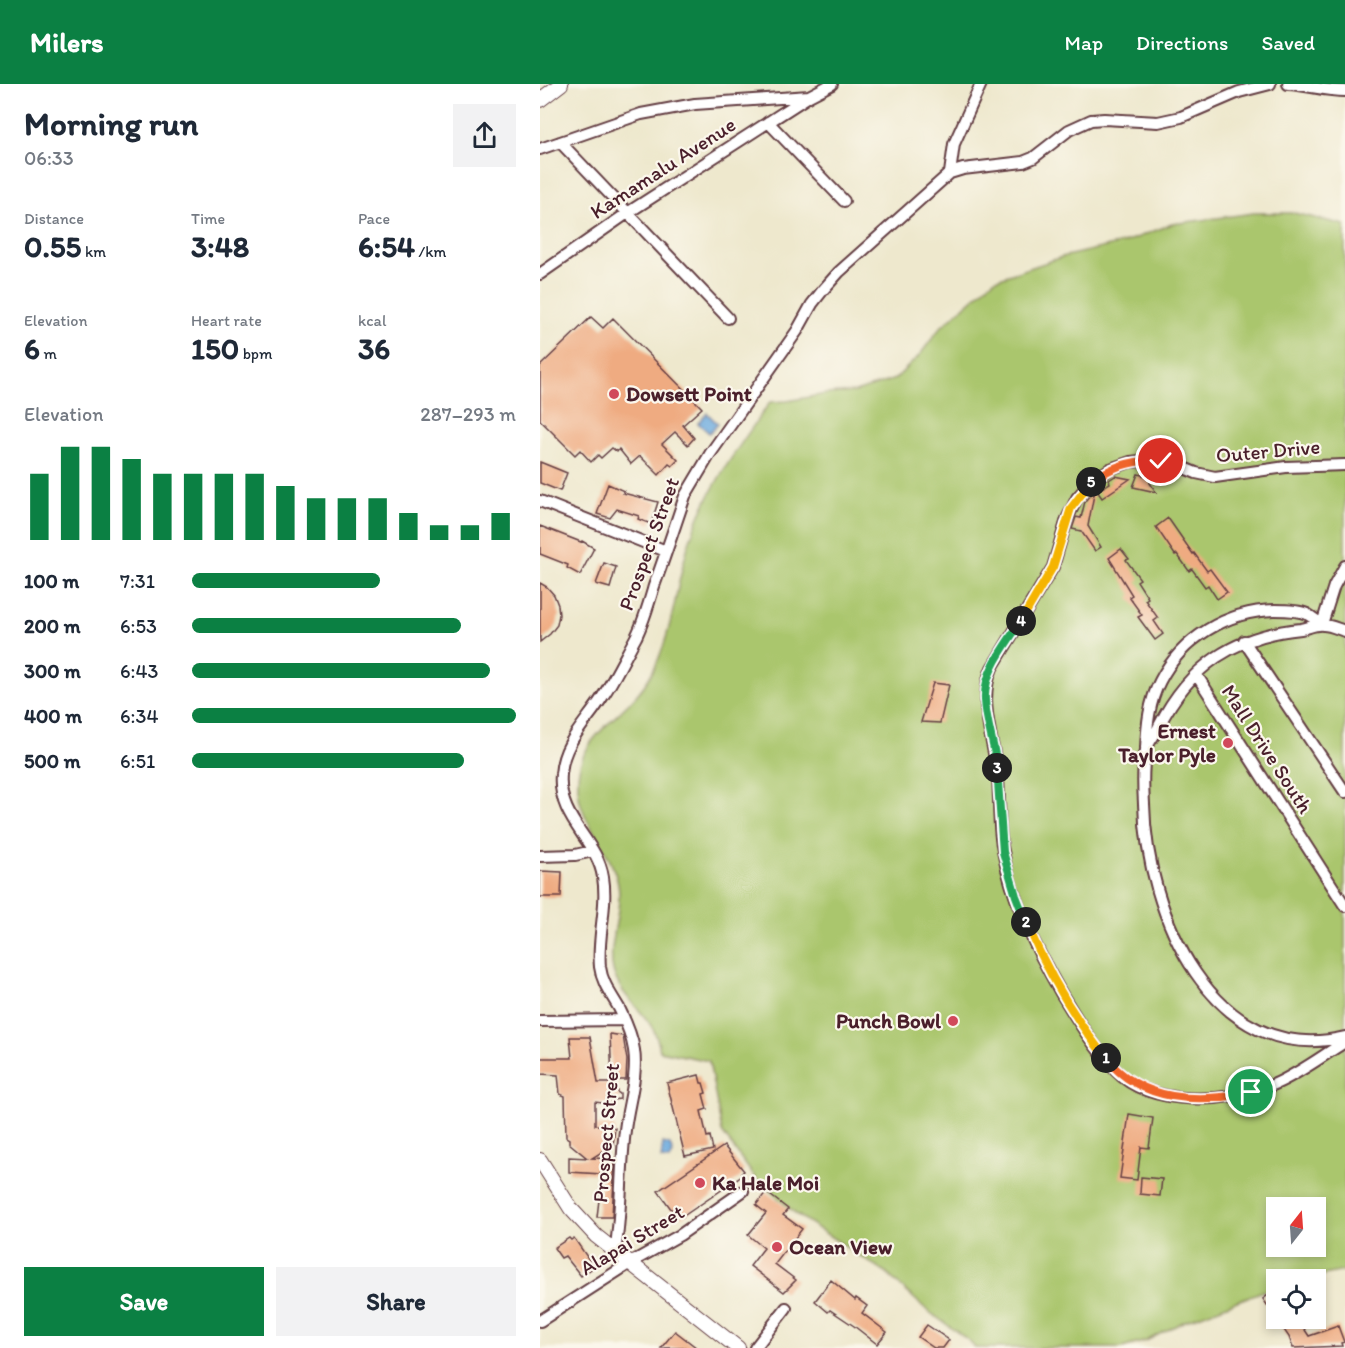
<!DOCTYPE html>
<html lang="en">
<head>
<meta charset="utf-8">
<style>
	body { margin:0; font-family:Itim,sans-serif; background:#f2f2f3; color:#1f2937; height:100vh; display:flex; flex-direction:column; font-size:22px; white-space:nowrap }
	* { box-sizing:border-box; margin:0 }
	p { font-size:20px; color:#747a83 }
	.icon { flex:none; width:33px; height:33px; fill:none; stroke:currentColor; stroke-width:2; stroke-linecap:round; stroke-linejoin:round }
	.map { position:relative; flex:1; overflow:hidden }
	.sheet { display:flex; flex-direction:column; background:#fff; width:540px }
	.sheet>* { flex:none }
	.needle { width:39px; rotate:17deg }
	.controls { position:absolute; left:726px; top:1113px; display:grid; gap:12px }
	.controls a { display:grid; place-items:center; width:60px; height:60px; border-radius:0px; background:#fff; box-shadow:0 3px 9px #0003; font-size:30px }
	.pin { position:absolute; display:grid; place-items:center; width:51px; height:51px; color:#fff; margin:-26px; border:3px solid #fff; border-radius:50%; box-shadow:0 2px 6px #0007 }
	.km { position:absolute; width:30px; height:30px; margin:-15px; border-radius:50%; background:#222; color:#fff; font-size:16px; line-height:30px; text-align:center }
	.round { display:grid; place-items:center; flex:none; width:63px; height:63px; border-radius:0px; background:#f2f2f3 }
	.overview { display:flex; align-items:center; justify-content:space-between; height:102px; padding:0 24px }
	h1 { font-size:33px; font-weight:800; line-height:45px }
	.stats { display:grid; grid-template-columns:repeat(3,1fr); gap:9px; height:102px; padding:6px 24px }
	.stats div { display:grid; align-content:center }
	.stats b { font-size:30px; font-weight:800 }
	.stats small { font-size:16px; font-weight:400 }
	.stats p { font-size:16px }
	.chart { height:168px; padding:12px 24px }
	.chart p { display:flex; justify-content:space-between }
	.chart svg { width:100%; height:108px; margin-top:6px; stroke:#0b8043; stroke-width:6 }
	.action { display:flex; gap:12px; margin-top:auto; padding:12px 24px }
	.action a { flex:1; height:69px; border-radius:0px; background:#0b8043; color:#fff; font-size:24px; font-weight:800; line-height:69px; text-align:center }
	.action a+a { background:#f2f2f3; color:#1f2937 }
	ul { padding:0 24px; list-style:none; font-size:20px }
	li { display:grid; grid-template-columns:96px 72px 1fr; align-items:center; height:45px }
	li i { height:15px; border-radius:8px; background:#0b8043 }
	header { display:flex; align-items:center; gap:36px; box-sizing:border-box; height:84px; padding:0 30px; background:#0b8043; color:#fff }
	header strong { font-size:28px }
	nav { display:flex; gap:33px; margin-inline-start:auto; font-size:21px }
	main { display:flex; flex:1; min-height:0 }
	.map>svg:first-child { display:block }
	.green { fill:#aac66d; stroke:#7a724c; stroke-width:1.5; fill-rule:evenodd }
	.water { fill:#6caade; stroke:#5b6484; stroke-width:1.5 }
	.building { fill:#efab81 }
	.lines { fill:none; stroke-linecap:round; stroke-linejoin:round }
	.minor-casing { stroke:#633d43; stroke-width:14 }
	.major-casing { stroke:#633d43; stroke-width:16 }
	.minor { stroke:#fff; stroke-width:10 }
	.major { stroke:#fff; stroke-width:14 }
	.split-1-casing { stroke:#fff; stroke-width:12 }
	.split-2-casing { stroke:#fff; stroke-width:12 }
	.split-3-casing { stroke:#fff; stroke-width:12 }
	.split-4-casing { stroke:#fff; stroke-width:12 }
	.split-5-casing { stroke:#fff; stroke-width:12 }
	.split-6-casing { stroke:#fff; stroke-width:12 }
	.split-1 { stroke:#f0652b; stroke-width:8 }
	.split-2 { stroke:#f5b400; stroke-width:8 }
	.split-3 { stroke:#22a559; stroke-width:8 }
	.split-4 { stroke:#22a559; stroke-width:8 }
	.split-5 { stroke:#f5b400; stroke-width:8 }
	.split-6 { stroke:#f0652b; stroke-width:8 }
	.poi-dot { fill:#d1495b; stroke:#fbf7ec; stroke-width:2 }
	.labels { text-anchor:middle; stroke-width:4.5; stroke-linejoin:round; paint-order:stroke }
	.street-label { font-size:21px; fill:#4a1f2b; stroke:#fbf7ec }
	.poi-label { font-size:21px; font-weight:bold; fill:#4a1f2b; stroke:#fbf7ec; text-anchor:start }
</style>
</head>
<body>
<header>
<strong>Milers</strong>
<nav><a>Map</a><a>Directions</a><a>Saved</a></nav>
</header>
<main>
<section class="sheet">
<div class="overview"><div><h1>Morning run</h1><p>06:33</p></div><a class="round"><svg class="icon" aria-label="share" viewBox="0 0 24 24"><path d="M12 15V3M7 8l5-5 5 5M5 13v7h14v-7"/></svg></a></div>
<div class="stats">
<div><p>Distance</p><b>0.55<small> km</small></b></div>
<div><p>Time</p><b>3:48</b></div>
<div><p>Pace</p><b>6:54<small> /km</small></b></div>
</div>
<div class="stats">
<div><p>Elevation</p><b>6<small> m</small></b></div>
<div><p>Heart rate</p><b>150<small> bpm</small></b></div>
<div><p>kcal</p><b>36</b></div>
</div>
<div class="chart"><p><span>Elevation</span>287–293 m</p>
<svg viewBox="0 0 160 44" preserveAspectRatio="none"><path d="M5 44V17M15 44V6M25 44V6M35 44V11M45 44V17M55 44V17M65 44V17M75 44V17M85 44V22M95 44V27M105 44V27M115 44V27M125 44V33M135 44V38M145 44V38M155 44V33"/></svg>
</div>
<ul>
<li><b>100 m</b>7:31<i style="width:58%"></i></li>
<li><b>200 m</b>6:53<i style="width:83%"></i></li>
<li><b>300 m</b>6:43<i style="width:92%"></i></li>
<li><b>400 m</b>6:34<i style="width:100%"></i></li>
<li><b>500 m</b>6:51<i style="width:84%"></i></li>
</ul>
<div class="action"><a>Save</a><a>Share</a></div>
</section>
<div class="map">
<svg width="805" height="1264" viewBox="0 0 805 1264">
	<rect width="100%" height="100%" fill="#fbf7ec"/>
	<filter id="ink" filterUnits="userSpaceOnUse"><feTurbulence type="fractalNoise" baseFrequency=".0167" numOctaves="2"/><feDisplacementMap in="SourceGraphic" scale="12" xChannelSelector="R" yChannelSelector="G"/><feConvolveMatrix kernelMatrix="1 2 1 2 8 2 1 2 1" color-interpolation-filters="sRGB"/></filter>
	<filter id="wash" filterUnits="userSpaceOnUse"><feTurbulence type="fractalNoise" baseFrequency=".008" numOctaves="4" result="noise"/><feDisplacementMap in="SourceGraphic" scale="24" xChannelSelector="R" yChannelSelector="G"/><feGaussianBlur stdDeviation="1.35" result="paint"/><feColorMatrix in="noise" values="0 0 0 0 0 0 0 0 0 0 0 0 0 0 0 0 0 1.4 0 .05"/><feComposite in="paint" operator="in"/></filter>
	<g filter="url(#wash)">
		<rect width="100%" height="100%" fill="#eee8cd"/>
		<path class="green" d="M714,129h40l51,12v1046l-43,8 -26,1v6l-93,36 -37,19 -24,7h-147l-7,-8 -40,-29 -42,-38 -90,-59 -40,-35 -34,-47 -13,-71 -49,-10c-5,-38 -39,-48 -47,-81 -6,-25 10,-58 5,-86 -7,-36 -38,-60 -40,-96 -4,-53 47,-69 71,-110 24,-40 26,-91 40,-135 18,-55 49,-95 81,-141l17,-1 39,-7 29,-2 40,-13 24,-23 21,-28 54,-48 68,-23 61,-14 49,-19zM736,1124h40v38h-40z"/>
		<path class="water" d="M167,329l11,11 -9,9 -11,-10z
			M123,1059l7,2 3,9 -4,6 -8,-1z"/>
		<g id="blocks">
			<path class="building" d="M51,233l12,11 10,-10 89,90 -19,17 11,13 -6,7 -13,-13 -13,12 16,16 -6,6 -3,-2 -10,11 -19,-19 -9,8 -12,-15 -2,3 -5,-4 -11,10 -3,-3 -7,7 -11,-12 -5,5 -35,-35v-54z
				M0,378l27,11 -7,18 -20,-8z
				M598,390l13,3 -1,6 6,9 -23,-5z
				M575,392l15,3 -28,19 -5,-7 13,-8 -1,-3z
				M68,400l16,7 -1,2 35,9 -7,22 -13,-5 1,-3 -22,-7 -7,9 -13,-4z
				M555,405l-7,37 13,21 -6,4 -14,-20 -9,-2 4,-12 5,1 4,-17z
				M628,434l25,36 1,-1 13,18 3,-2 17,23 -10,7 -9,-14 -3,2 -13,-18 -3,2 -12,-17 -2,1 -19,-28z
				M0,442l41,16 1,-1 12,7 -14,27 -13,-7 1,-3 -28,-11z
				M581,465l8,10 -3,1 14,19 -3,2 11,17 -3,2 13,18 -4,3 9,13 -8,6 -17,-23 4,-2 -13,-18 3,-2 -23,-37z
				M64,479l12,4 -6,21 -14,-4z
				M0,499l7,4 7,8 4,10 1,10 -2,10 -7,9 -10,8z
				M393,599l16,2 -9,38 -19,-1z
				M0,787l22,1 -1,25h-21z
				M70,950l13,2 4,24 -1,20h-14z
				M30,953h20l8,46h18l1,9 3,2v5l-9,1v4l-16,-2v23l16,1 4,2 -2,17 -21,13 23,1 -3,58h-15l5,-43 -33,-2v-15l18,1 -18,-15v-4l-3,-2 -1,-41 -5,-2 -2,-19 -18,-1v-16h32z
				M159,991l2,8h2l3,10 -3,1 4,15 -6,2 6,26 3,-1 3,14 -28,6 -18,-73z
				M589,1030l24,4 -4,30 -8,-1 -4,33 -17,-2z
				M184,1062l20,25 -3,3 1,2 -60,41 -2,-3 -3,3 -19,-26z
				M601,1093l21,2 -2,17 -20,-2z
				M226,1108l22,17 -5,6 19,14 -27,35 21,16 -12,12 -34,-26 14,-18 -16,-13 18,-22 -10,-8z
				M29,1154l2,2 3,-2 20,29 -13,9 -16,-20 -4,2 -7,-10z
				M291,1196l24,20 1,-2 11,8 -5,7 25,19 -10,12 -23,-18 -24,-16 -2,2 -13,-11z
				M736,1205v29h21l12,18 29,-10 6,16 -3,1 1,3 -49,2 -4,-11 -26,-38z
				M387,1241l22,15 -6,8h-9l-16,-11z
				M135,1247l22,17h-36z"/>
		</g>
	</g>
	<g filter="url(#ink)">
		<use href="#blocks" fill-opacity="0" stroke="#633d43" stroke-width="1.5"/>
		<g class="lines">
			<g class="minor-casing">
				<path id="minor" d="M748,0c19,1 37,7 57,7
					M228,38l76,79
					M20,58l168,176
					M0,65l101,-35 54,-10 114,-8 23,-12
					M410,89l4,-29 27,-60
					M0,190l89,-62 180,-116
					M805,381l-59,2 -71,10 -19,-4 -24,-10 -21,-3 -21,2 -20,7 -18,12 -15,17 -10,21 -14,48 -61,101c-15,34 3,75 6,111 2,24 0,49 5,72 9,50 33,98 58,142 16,26 33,55 55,78 36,37 115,32 159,13 25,-11 47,-28 70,-42
					M0,417l126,50
					M805,547c-7,-2 -15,-6 -22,-6 -7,-1 -15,3 -22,4 -66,6 -112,37 -142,97 -3,8 -11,16 -13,24 -4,16 -3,37 -2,54 2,107 68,265 201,233
					M704,557l101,151
					M656,590l149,232
					M606,664c1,-23 3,-46 14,-67 22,-43 67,-70 115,-71 10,0 23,0 32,4 5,3 10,7 15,10l12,-38 11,-20
					M0,772l35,-1 18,-4
					M0,937l84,-1
					M75,1168c7,-41 5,-81 10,-122 3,-27 13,-53 9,-80 -2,-14 -9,-30 -15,-42 -8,-14 -17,-25 -19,-41 -3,-30 8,-60 3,-90 -6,-38 -46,-57 -42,-103 2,-32 26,-52 42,-78 12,-18 22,-39 33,-59 8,-16 13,-34 18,-51 11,-30 21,-60 31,-90l25,-42 87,-123 15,-27 11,-14 16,-18 111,-99 13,-4 60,-7 10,-4 36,-28 22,-10 13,-1 54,3 23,-5 58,-25 31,-8
					M0,1237l90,-58 50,-28 63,-44
					M215,1264l31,-40"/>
			</g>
			<g class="major-casing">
				<path id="major" d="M0,16l21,-16
					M0,1076l31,49 25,27 142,112"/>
			</g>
			<use href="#minor" class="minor"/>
			<use href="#major" class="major"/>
		</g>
	</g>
	<g class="lines" filter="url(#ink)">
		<g class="split-1-casing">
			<path id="split-1" d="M566,974c35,44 93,46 145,34"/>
		</g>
		<g class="split-2-casing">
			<path id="split-2" d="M486,838c21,49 47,95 80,136"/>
		</g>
		<g class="split-3-casing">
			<path id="split-3" d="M457,684l6,84 13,44 10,26"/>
		</g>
		<g class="split-4-casing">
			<path id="split-4" d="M457,684c-2,-22 -11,-45 -12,-68 -2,-29 22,-56 36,-79"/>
		</g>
		<g class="split-5-casing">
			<path id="split-5" d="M481,537l32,-54 18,-59 20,-26"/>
		</g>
		<g class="split-6-casing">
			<path id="split-6" d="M551,398c21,-17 44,-23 70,-21"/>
		</g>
		<use href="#split-1" class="split-1"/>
		<use href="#split-2" class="split-2"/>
		<use href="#split-3" class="split-3"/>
		<use href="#split-4" class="split-4"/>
		<use href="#split-5" class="split-5"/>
		<use href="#split-6" class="split-6"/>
	</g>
	<g class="poi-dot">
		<circle cx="74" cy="310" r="6"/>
		<circle cx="688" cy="659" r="6"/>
		<circle cx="413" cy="937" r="6"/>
		<circle cx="160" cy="1099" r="6"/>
		<circle cx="237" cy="1163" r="6"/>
	</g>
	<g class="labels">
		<g class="street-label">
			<text transform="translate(123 84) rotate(-33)" y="7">Kamamalu Avenue</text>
			<text transform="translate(728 367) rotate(-5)" y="7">Outer Drive</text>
			<text transform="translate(109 460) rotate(-70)" y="7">Prospect Street</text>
			<text transform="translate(727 665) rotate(57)" y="7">Mall Drive South</text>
			<text transform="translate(66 1049) rotate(-85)" y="7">Prospect Street</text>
			<text transform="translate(92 1156) rotate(-31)" y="7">Alapai Street</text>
		</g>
		<g class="poi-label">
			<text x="86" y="317">Dowsett Point</text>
			<text x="676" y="654" text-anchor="end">Ernest<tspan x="676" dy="24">Taylor Pyle</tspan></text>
			<text x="401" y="944" text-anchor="end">Punch Bowl</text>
			<text x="172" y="1106">Ka Hale Moi</text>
			<text x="249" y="1170">Ocean View</text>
		</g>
	</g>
</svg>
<div class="controls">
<a><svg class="needle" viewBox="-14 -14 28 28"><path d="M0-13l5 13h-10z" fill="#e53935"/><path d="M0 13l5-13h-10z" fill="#747a83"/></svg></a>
<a><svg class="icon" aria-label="locate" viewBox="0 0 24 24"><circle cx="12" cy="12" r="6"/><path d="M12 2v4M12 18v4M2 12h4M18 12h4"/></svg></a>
</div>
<div class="pin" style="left:711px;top:1008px;background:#1e9e55"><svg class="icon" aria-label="arrive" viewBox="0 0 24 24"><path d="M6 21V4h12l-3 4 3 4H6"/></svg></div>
<div class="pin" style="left:621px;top:377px;background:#d93025"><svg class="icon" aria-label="check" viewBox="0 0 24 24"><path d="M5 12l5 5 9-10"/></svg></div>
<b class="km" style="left:566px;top:974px">1</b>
<b class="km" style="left:486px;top:838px">2</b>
<b class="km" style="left:457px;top:684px">3</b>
<b class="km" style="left:481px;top:537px">4</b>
<b class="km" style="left:551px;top:398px">5</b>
</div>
</main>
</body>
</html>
